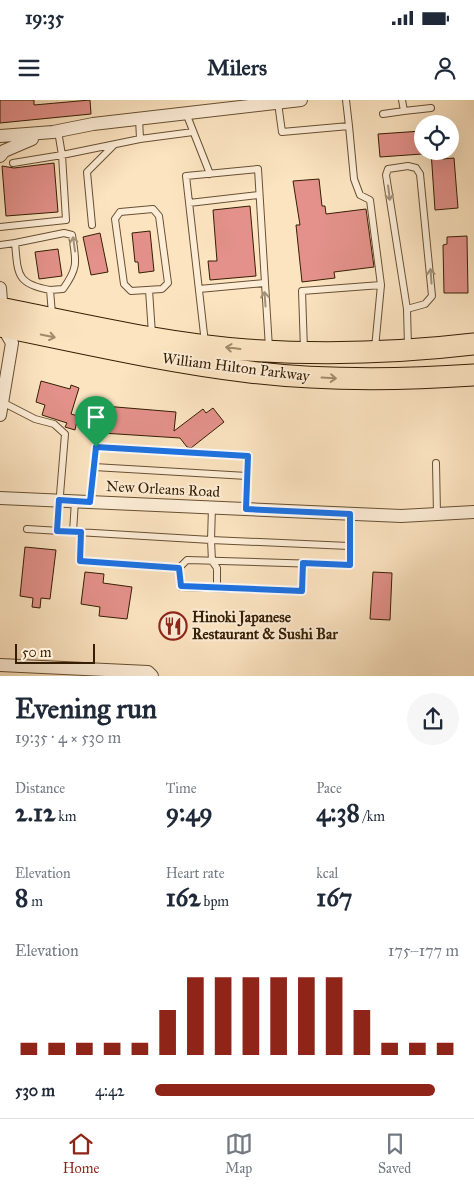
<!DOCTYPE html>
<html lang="en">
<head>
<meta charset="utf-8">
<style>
	body { margin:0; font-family:"IM FELL Great Primer",serif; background:#f6f6f7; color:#1f2937; height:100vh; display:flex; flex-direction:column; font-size:19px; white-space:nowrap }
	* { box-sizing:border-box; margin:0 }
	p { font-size:16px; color:#747a83 }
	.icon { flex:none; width:28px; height:28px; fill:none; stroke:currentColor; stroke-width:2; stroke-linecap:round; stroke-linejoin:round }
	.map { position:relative; height:576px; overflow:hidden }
	.drawer { display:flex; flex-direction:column; background:#fff; flex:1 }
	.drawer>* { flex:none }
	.buttons { position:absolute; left:414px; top:15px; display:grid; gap:10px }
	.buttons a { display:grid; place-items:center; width:45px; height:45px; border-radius:50%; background:#fff; box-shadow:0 5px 20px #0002; font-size:25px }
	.scale { position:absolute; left:15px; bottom:12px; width:80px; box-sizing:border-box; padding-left:5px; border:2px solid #351e03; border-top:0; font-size:14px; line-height:18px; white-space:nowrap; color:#351e03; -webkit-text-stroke:4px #fdedd7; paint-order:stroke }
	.pin { position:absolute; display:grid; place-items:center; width:42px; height:42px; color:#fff; margin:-51px -21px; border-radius:50% 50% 50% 0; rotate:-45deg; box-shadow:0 0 5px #0007 }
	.pin .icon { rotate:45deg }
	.round { display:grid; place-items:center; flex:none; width:52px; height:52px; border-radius:26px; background:#f6f6f7 }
	.headline { display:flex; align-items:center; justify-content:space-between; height:85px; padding:0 15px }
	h1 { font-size:28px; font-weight:800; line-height:38px }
	.metrics { display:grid; grid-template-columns:repeat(3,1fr); gap:8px; height:85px; padding:5px 15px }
	.metrics div { display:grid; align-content:center }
	.metrics b { font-size:25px; font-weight:800 }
	.metrics small { font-size:14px; font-weight:400 }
	.metrics p { font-size:14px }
	.chart { height:140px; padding:10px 15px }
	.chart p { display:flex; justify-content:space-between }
	.chart svg { width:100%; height:90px; margin-top:5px; stroke:#8f2418; stroke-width:6 }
	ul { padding:0 15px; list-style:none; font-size:16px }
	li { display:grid; grid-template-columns:80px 60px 1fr; align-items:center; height:38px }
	li i { height:12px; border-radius:6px; background:#8f2418 }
	.status { display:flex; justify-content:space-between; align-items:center; height:35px; padding:0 25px; background:#fff; direction:ltr }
	.status svg { height:14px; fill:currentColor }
	header { display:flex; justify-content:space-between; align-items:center; height:65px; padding:0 15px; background:#fff; font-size:22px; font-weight:800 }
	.tabs { display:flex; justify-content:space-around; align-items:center; height:70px; border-top:1px solid #e0e1e3; background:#fff; font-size:14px; color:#747a83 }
	.tabs a { display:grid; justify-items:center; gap:2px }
	.tabs .current { color:#8f2418 }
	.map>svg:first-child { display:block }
	.building { fill:#e3918a; stroke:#351e03 }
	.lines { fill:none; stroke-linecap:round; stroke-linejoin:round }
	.service-casing { stroke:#675032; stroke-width:8 }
	.minor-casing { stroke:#675032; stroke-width:14 }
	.trunk-casing { stroke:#351e03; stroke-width:23 }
	.service { stroke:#fdedd7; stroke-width:6 }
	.minor { stroke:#fdedd7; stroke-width:12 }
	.trunk { stroke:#fce4c1; stroke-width:21 }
	.oneway { stroke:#a39078 }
	.oneway2 { stroke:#a28b6c }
	.route-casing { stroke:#fff; stroke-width:10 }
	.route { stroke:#1a73e8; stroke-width:6 }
	.labels { text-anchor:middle; stroke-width:4; stroke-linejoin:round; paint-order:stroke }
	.street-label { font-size:15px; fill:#351e03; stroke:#fdedd7 }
	.poi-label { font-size:15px; font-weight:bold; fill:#351e03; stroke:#fdedd7; text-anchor:start }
</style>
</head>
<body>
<div class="status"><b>19:35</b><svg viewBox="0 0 49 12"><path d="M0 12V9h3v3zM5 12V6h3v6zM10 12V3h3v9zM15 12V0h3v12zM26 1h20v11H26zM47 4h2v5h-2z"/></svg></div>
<header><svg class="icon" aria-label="menu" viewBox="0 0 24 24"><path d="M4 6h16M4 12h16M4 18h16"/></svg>Milers<svg class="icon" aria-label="person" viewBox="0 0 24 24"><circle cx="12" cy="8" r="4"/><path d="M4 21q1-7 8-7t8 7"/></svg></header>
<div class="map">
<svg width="474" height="576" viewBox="0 0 474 576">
	<rect width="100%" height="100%" fill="#fce4c1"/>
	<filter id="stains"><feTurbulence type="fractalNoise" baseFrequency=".004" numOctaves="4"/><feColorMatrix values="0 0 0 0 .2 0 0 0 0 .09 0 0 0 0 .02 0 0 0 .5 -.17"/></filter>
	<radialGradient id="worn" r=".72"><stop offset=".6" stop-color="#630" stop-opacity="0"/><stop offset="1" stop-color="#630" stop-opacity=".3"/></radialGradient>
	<path class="building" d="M0,0h34v5l56,-5 1,14 -91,9z
		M422,31v23l-42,3 -2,-23z
		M431,51h11l1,8 11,-1 4,50 -23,2z
		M54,63l4,49 -52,4 -4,-50 12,2z
		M319,79l3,27h3l1,8 40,-5 8,58 -40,5 1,6 -33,4 -6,-57h4l-7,-44z
		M250,106l6,70 -46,4 -2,-19h9l-4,-51z
		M150,131l4,40 -15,2 -1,-11h-3l-3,-29z
		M100,133l8,39 -17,3 -8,-38z
		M467,136l1,57h-24l-1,-48 4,-1v-7z
		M58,149l4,27 -23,3 -4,-27z
		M41,281l29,8 1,-4 8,3 -8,26 7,2 -3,14 -10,-3 2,-4 -25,-8 3,-10 -9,-3z
		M104,306l72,6 -2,19 29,-22 3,4 7,-5 11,14 -33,26 -4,-1 -7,-9 -78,-5z
		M25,447l31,3 -6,49 -9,-1 -1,10 -8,-1 1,-9 -13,-2z
		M85,472l19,2 -1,9 29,4 -5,32 -28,-3 1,-9 -19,-3z
		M373,472l19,1 -2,47 -20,-1z"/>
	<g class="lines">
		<g class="service-casing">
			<path id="service" d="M346,0l3,26
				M402,0l2,11 27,-3
				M278,3l4,29 67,-6 5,53 6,16 10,5 11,85
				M186,13l24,61
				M383,14l21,-3
				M140,39l53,-7
				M13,63l49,-8 -4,-24
				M189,103l70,-8
				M153,109l6,7 9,67 -6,6 -31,2 -7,-7 -9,-65 5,-7z
				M92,125l-5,-53 27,-27
				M0,127l66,-7 -4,-65 78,-16 -1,-21
				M15,143l49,-10 8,2c4,26 7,32 -9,54l-13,1
				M0,145l15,-2c3,31 1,41 35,47l2,24
				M199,189l65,-6
				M149,190l3,44
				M407,209l18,-5 7,-8 -12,-122 -4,-6 -8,-2 -20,3 -2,6 21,134 1,38
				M205,243l-19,-167 72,-7 11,179
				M304,250l-2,-59 79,-6 -6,63
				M2,302l33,17 19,5 11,10 -8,97
				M436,363l1,51
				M94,367l153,9
				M90,401l6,-54 152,9 -2,53
				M27,429l184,11 1,-33
				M73,432l2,-31
				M81,432l-1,29 99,7 8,-8 163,5 -1,-19
				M179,468l2,19 121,4 1,-28
				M217,488v-20l-5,-7 -1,-21 138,6 1,-32"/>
		</g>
		<g class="minor-casing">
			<path id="minor" d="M0,36l53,-4 40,-8 208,-24
				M0,56l4,-5 28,-12
				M0,188l3,39 9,16 -12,72
				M0,398l401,18 73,-4
				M0,565l148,7 4,4"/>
		</g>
		<g class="trunk-casing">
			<path id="trunk" d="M0,208c82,16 164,36 247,42 76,5 151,3 227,-6
				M0,226c83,17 166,36 250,46 75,9 149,8 224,3"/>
		</g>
		<use href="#service" class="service"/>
		<use href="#minor" class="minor"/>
		<use href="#trunk" class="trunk"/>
	</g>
	<defs><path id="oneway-shaft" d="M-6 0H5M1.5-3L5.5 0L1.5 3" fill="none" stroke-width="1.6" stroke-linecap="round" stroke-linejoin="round" transform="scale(1.25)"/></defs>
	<g class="oneway">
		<use href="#oneway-shaft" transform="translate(389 93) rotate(83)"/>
		<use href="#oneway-shaft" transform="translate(74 144) rotate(-98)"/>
		<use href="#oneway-shaft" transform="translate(431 176) rotate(-94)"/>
		<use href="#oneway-shaft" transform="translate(265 199) rotate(-94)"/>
	</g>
	<g class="oneway2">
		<use href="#oneway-shaft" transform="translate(48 236) rotate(12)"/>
		<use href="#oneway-shaft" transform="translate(233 248) rotate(-173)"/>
		<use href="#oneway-shaft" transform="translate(329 278) rotate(3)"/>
	</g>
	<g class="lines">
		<g class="route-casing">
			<path id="route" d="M96,347l152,9 -2,53 104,5v51l-47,-2 -1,28 -121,-5 -2,-18 -99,-7 1,-29 -24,-1 2,-31 31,2z"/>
		</g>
		<use href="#route" class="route"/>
	</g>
	<defs>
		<g id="restaurant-ring" transform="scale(1.4375)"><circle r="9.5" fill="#fdedd7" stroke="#8f2418" stroke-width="1.5"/><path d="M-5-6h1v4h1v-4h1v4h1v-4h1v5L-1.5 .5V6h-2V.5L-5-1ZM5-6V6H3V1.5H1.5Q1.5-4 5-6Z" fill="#8f2418"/></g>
	</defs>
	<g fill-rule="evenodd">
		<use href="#restaurant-ring" x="173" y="526"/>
	</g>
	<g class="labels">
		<g class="street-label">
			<text transform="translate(236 267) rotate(7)" y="5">William Hilton Parkway</text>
			<text transform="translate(163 389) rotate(3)" y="5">New Orleans Road</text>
		</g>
		<g class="poi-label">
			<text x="192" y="522">Hinoki Japanese<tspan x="192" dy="17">Restaurant &amp; Sushi Bar</tspan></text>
		</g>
	</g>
	<rect width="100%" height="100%" filter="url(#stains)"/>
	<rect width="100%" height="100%" fill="url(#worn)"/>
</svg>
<div class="buttons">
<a><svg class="icon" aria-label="locate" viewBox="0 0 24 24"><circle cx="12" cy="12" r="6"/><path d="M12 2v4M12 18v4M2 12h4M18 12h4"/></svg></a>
</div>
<div class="scale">50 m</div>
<div class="pin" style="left:96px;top:347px;background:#1e9e55"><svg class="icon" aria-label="arrive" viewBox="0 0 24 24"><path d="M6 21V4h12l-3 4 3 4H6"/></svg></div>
</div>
<section class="drawer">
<div class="headline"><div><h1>Evening run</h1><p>19:35 · 4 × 530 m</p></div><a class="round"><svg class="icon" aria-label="share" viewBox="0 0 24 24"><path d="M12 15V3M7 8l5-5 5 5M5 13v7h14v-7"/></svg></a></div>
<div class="metrics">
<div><p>Distance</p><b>2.12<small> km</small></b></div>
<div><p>Time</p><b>9:49</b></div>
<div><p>Pace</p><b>4:38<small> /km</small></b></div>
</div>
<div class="metrics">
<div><p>Elevation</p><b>8<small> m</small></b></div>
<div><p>Heart rate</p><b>162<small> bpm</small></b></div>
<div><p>kcal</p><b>167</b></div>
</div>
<div class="chart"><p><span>Elevation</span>175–177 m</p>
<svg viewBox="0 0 160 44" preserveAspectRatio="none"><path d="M5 44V38M15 44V38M25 44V38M35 44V38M45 44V38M55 44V22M65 44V6M75 44V6M85 44V6M95 44V6M105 44V6M115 44V6M125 44V22M135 44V38M145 44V38M155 44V38"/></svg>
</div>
<ul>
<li><b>530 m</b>4:42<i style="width:92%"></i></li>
</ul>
</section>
<nav class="tabs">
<a class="current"><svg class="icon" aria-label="home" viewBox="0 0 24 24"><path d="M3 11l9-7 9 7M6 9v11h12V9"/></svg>Home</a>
<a><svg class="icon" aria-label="map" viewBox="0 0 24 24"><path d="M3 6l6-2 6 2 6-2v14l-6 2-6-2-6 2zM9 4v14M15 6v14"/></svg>Map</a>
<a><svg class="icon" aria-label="saved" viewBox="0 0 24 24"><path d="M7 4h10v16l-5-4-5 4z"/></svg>Saved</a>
</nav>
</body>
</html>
